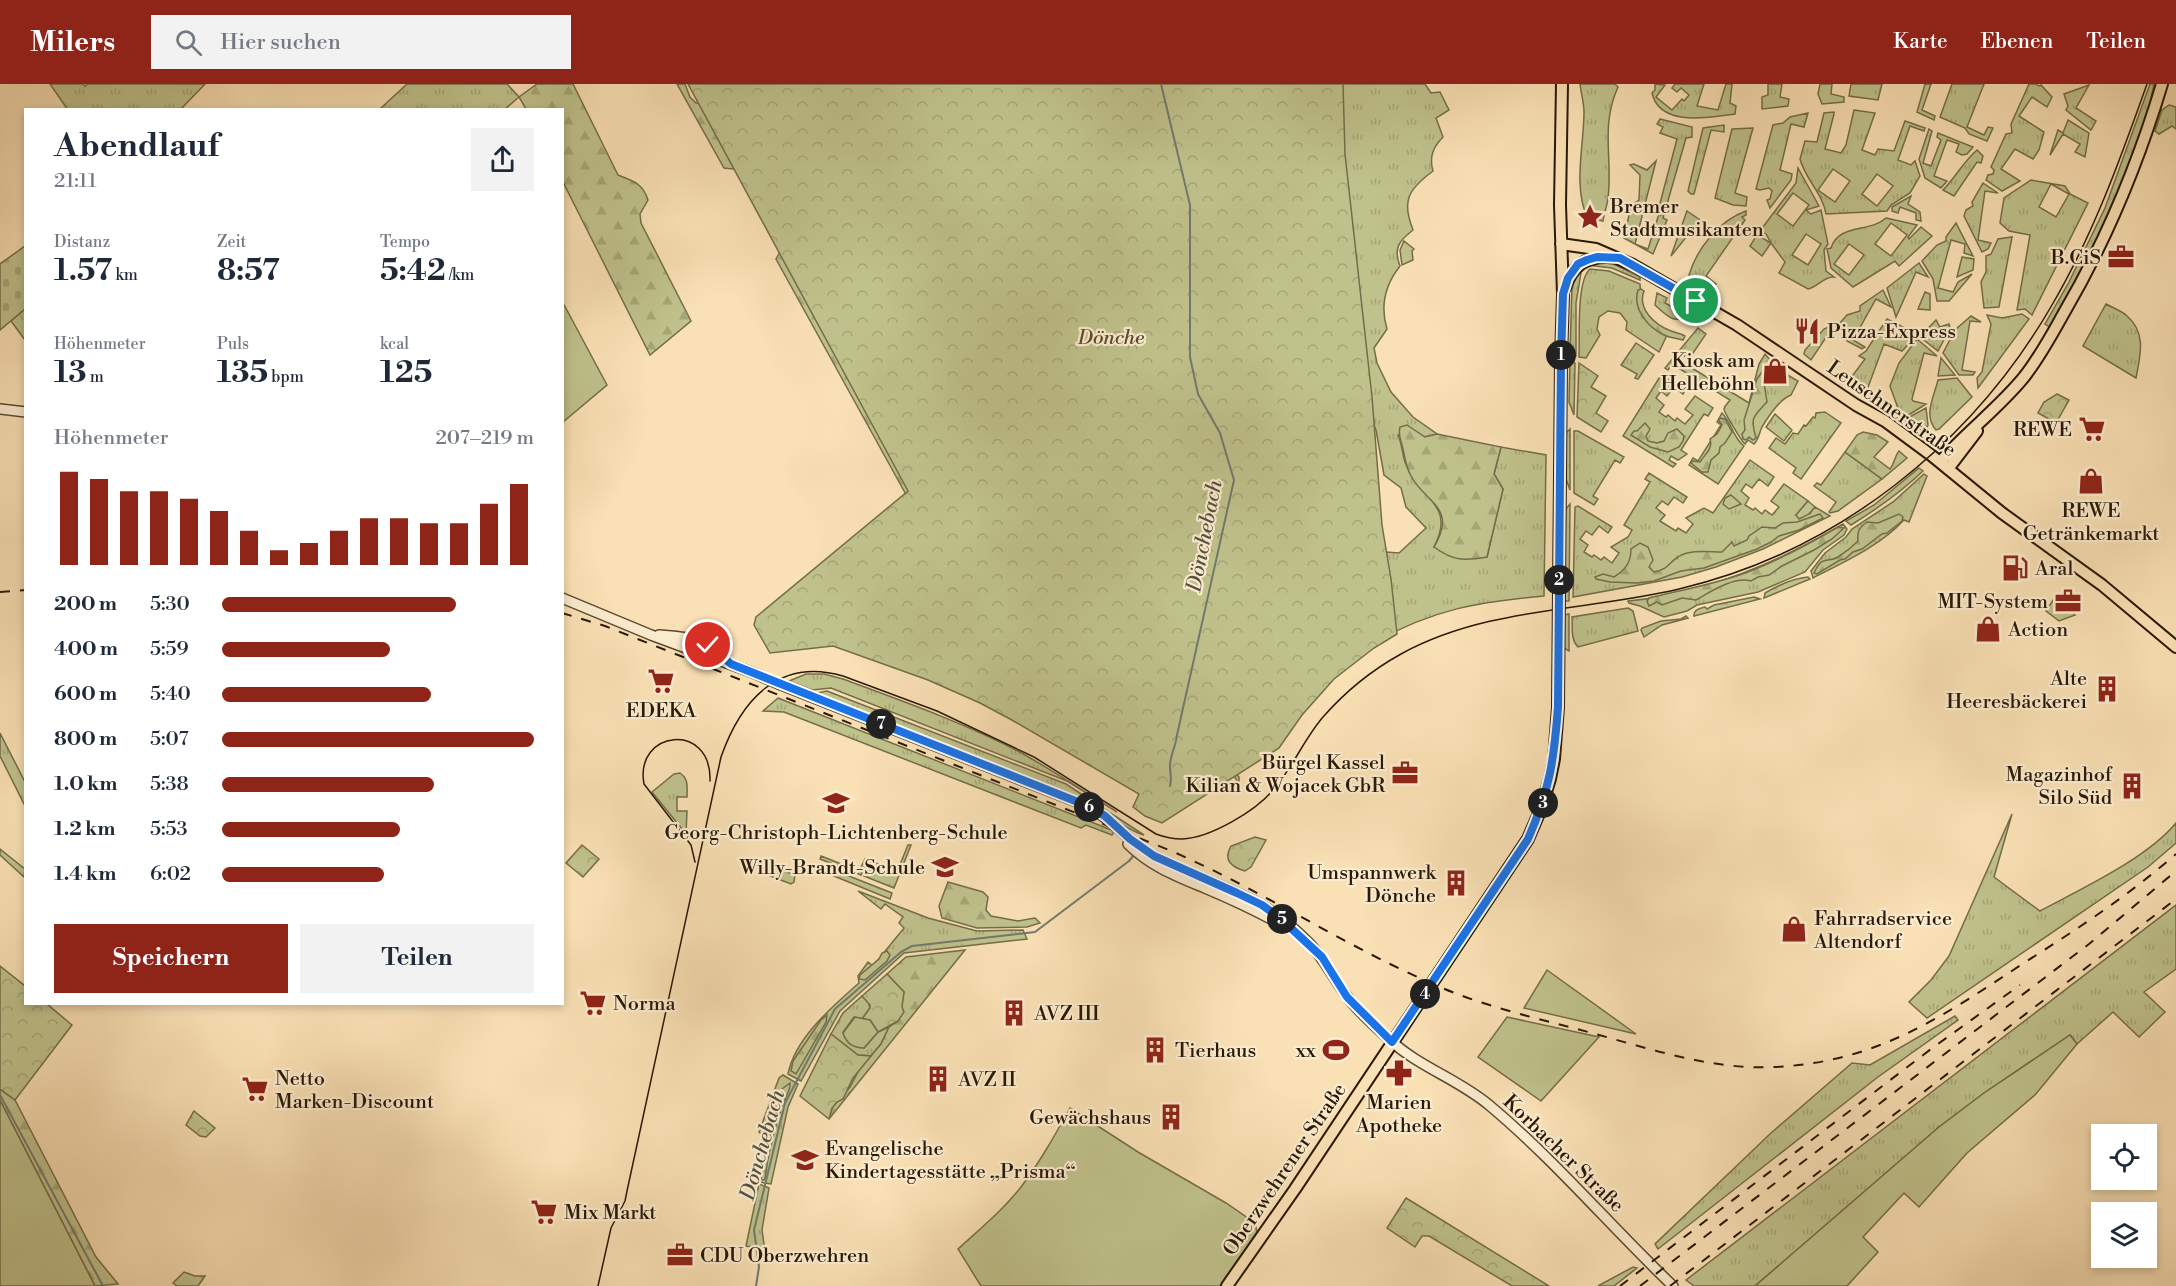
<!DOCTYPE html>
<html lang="de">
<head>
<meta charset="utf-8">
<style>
	body { margin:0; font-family:"Libre Bodoni",serif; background:#f2f2f3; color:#1f2937; height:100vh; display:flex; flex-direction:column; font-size:22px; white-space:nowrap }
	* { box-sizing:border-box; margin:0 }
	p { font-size:20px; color:#747a83 }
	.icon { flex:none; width:33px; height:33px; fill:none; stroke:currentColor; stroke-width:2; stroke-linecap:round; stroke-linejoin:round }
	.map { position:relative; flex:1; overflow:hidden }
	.sheet { position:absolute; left:24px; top:24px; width:540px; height:897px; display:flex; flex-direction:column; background:#fff; border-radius:0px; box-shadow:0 3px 9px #0003 }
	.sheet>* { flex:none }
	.controls { position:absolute; left:2091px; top:1040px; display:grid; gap:12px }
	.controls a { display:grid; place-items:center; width:66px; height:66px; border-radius:0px; background:#fff; box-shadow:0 3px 9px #0003; font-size:30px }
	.pin { position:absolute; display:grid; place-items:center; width:51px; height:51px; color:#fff; margin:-26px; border:3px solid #fff; border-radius:50%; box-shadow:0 2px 6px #0007 }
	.km { position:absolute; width:30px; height:30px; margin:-15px; border-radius:50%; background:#222; color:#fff; font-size:16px; line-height:30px; text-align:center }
	.round { display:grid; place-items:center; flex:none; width:63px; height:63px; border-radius:0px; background:#f2f2f3 }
	.summary { display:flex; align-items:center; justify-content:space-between; height:102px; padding:0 30px }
	h1 { font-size:33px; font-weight:700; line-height:45px }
	.figures { display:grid; grid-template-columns:repeat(3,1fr); gap:9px; height:102px; padding:6px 30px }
	.figures div { display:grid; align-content:center }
	.figures b { font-size:30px; font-weight:700 }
	.figures small { font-size:16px; font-weight:400 }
	.figures p { font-size:16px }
	.chart { height:168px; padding:12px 30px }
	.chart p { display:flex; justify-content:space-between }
	.chart svg { width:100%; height:108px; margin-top:6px; stroke:#8f2418; stroke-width:6 }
	.cta { display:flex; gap:12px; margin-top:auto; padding:12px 30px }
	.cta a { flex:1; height:69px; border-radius:0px; background:#8f2418; color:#fff; font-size:24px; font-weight:700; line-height:69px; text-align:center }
	.cta a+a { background:#f2f2f3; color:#1f2937 }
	ul { padding:0 30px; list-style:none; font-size:20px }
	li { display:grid; grid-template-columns:96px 72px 1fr; align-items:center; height:45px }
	li i { height:15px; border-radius:8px; background:#8f2418 }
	header { display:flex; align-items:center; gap:36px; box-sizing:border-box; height:84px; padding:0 30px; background:#8f2418; color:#fff }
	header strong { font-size:28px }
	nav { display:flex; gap:33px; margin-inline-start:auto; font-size:21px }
	.search { width:420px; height:54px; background:#f2f2f3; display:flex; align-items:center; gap:15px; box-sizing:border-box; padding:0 21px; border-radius:0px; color:#747a83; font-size:22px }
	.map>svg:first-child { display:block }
	.grass { fill:url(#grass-tufts); stroke:#746d48; stroke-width:1.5; fill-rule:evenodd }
	.forest { fill:url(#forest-firs); stroke:#746d48; stroke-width:1.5 }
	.cemetery { fill:url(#cemetery-stones); stroke:#746d48; stroke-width:1.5 }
	.park { fill:url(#park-crowns); stroke:#746d48; stroke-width:1.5 }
	.garden { fill:#c0c28c; stroke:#746d48; stroke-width:1.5 }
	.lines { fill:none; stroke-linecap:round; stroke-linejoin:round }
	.stream { stroke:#717a6f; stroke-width:2 }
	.minor-casing { stroke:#5c4a31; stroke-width:12 }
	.major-casing { stroke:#281805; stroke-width:14 }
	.minor { stroke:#fceccf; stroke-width:9 }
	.major { stroke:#fae1b5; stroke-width:10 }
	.tram { stroke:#281805; stroke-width:1.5 }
	.rail { stroke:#281805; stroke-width:2; stroke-dasharray:10 10; stroke-linecap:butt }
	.minor-bridge-casing { stroke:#5c4a31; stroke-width:12; stroke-linecap:butt }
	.minor-bridge { stroke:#fceccf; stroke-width:9 }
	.route-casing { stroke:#fff; stroke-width:12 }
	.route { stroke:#1a73e8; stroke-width:8 }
	.labels { text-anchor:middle; stroke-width:4.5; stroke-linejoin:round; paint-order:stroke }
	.poi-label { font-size:20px; fill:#281805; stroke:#fceccf; text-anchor:start }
	.park-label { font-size:20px; font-style:italic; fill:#564b2e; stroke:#fceccf }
	.street-label { font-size:20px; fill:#281805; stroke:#fceccf }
	.water-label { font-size:21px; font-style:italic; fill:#525143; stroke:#fceccf }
</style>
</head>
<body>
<header>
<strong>Milers</strong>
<div class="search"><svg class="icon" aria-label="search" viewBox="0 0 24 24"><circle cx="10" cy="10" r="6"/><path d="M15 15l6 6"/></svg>Hier suchen</div>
<nav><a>Karte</a><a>Ebenen</a><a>Teilen</a></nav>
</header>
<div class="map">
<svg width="2176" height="1202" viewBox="0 0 2176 1202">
	<defs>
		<pattern id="grass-tufts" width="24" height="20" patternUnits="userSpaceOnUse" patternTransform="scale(1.5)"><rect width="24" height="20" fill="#c0c28c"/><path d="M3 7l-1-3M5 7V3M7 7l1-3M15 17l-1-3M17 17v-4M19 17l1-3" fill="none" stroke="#a5a677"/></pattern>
		<pattern id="forest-firs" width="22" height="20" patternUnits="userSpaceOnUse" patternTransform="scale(1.5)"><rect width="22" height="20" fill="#c0c28c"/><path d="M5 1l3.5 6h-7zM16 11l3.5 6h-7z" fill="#a5a677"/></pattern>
		<pattern id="cemetery-stones" width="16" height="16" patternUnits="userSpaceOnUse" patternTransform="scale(1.5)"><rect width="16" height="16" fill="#c0c28c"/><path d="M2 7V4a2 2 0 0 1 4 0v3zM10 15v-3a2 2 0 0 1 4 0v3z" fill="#a5a677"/></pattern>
		<pattern id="park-crowns" width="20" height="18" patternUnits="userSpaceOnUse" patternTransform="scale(1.5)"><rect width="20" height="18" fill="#c0c28c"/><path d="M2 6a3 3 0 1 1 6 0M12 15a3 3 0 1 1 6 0" fill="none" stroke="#a5a677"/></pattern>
	</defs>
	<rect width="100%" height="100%" fill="#fae1b5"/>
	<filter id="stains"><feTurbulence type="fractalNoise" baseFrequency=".00333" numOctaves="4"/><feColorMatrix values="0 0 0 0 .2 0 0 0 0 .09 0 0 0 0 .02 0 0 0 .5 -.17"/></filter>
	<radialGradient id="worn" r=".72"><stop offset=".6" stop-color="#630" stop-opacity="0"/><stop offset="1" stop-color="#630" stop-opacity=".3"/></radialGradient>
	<path class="grass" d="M50,0h33l2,2 3,-2h117l-24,25 -113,1z
		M407,0h100l12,13 -14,12h-125z
		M1227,0h198l6,9 9,-1 9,18 -13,8 7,19c-10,10 -14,20 -10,34 -24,18 -32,29 -20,59 -14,11 -20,18 -13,36 -15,19 -20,40 -13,63l-13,19 3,15 14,29 22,25 24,17 -12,3 -27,-2c4,9 4,18 7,27 13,37 52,41 29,85l53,10 16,-68 -9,-15 7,-27 45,8 -2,141c-66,6 -110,13 -169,46l-143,127 7,8v7l-11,-18 158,-214 13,1 27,-25 -20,-21 -5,-19 -17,-13 -8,-45z
		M1580,0h35l3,3c-18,40 -5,71 -10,111 -1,8 -4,16 -5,23l-16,-4c-14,-32 -3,-71 -3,-105 0,-9 -3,-19 -4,-28z
		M1655,0l10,1 -9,12 16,13 10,-11 2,2 5,-6 -8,-7 -4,4 -5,-4 3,-4h29l-7,22 21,4 8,-26h6l-2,19 6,3 -1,8c-24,3 -75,14 -83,-21l3,-3z
		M1768,0h14l-2,13 9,2 -1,7 -26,3v-12l6,-2z
		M1820,0h12l-1,10 13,3v5l-22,2 -4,-10z
		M1851,0h31l-4,16 -29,-4z
		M1925,0h6l-9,26 13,6 -1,4 -17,-8z
		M1952,0h32l-17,43 17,8 4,-8 5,1 -6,13 -18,-7 -4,-6 -25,-11z
		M2029,0h7l3,2 2,-1 11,12 -5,10 -15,-10 -13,19 25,16 -5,18 -6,9 -18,-10 -14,20 19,12 -18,10 -16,-11 2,-5 5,-1 1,-4 -3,-3 15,-33 6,-1 -1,-9z
		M2150,0h4l-7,34 -22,61 -32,74 -42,75 -6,-4 24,-42 36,-74z
		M2089,1l-13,23 20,13 -5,9 -25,-20 2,-4 -4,-12z
		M2169,21l7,2v22l-4,-3 -13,8 -4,-3 7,-21z
		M1854,26l21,3 -13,37 13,5 3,-6 16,2 11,-30 20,7 -1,3 -14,-5 -12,34 13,5 4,-4 5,15 -10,17 -19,12 -4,6 -61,3c-3,-20 -21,-35 -26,-55l5,-18 12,1 7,-29 10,-1v2l-9,35 16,4 5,-8zM1833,85l17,12 -15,21 -17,-12zM1877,90l16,12 -16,20 -15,-12z
		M1808,29l-4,14 -13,-3 -11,46 12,4 -1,6 -21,28 -3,-8 3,-1 2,-8 -3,-3 -9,2 -4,-1 17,-64 10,-2 7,-6z
		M1660,35l32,8v10l-6,1 -23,80 4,2 -14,34 -29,-16 7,-32 8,-6 1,-25 -10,-10 4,-1 13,6 9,-9 -21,83 13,5 11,-35 2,2 -3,-5 19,-72 -17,-6 3,-6 -6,-3z
		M2068,36l21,13 -4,24 -10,-5 5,-8 -17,-10 -13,21 8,-25 5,3z
		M1724,41v7l-13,-2 -17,64h-3l-3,-3 15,-63z
		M1753,44l-18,65 12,4 -1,9 -13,-1 -18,-7 17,-69z
		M1929,45l3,2 -9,32 8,3 10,-26 -4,-3 1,-4 35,14 -6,7 -5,1 -6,-3 3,-8 -12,-4 -13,36 13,5 -6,7 -16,-10 -6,-19z
		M1977,66l6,6 -2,7 -4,-1 -23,34 -11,-6c13,-13 20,-28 34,-40z
		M1798,84l21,38 -13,4 5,4 10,-4 7,34 -4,6 2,21 8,6c-10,-1 -16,10 -26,12l-29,-16 6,-11 -14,-19 -9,13 -12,-10 7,-11 14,8 -5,-9 -6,-3 36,-48zM1793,109l16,12 -16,21 -16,-12zM1806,150l15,10 -13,21 -16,-10z
		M2031,96l34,6 5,8 18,9 -56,112 -7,-6 -8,1 13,-75 -21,-4 -9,-8 4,-25zM2051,100l18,10 -13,23 -17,-10z
		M1983,99l15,10 -13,-2 -7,49 13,3 -3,6 -6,3 -18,-36 2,-6 7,-4 -1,-4z
		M1911,112l-3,8 12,8 1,9 -5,-1v-7l-16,-6 -2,6 -6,-2v-4z
		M1687,127l13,9 -29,36z
		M1746,127v4l-4,2 3,3 -39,56 10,8 -4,7 -23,-16c8,-27 31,-55 57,-64z
		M1886,134l31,7 -9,12 1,2 12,-12 11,9 -33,30 -4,-5 -42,26 -22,-19 -4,-19 4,-1c8,-25 39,-15 55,-30zM1891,139l16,12 -16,21 -16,-12zM1849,160l15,11 -15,20 -15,-11z
		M1956,139l17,33 -9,-3 1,-9 -14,-4 -13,48 15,4 5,-10 14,-8 -23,27h-12l-4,-22 -11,-18 15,-16 9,-4v-4z
		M2012,153l-13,70 -15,1 -3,-26 5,-10v-16l5,-2 7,-15z
		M1404,157l10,8 -2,2 1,9 -11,5 -2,-15z
		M1962,173l12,2 -1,11 -16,7z
		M1596,177l20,4 24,12v3l-28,-12 -25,-3z
		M1919,179l9,14 -12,-5 -20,45 -9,-29z
		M1590,185l19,2 31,13c1,29 6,32 28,49l-9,19 -33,-22 1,-8 -7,-9 -12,-2 -9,6 -2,12 3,6 -14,23 -7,-1c1,-19 -3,-76 11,-88z
		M1578,186l3,3 -5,30v53h-6l2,-71z
		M1883,206l8,17 -15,-8 -23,41 12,7 -3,2 -15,-8 -3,-13h-3l-1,-5 7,-8 13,-4v-5z
		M1925,208l5,2v16l-12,-1z
		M1657,209l10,5 -2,5 9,5 3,-4 16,10c-19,10 -23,5 -38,-9z
		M2106,220c7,4 16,7 21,12 20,17 13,40 9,62l-53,-32z
		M25,225v31l-14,-19z
		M2022,230l7,5 -51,69 -1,-10 5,-6 9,-48 -4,-9 15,3z
		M1971,232l10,6 -11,-1 -8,49 13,2 -2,3h-14l-16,-22 12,-23z
		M1887,235l20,10 8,8 -13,14 -18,-7 -17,46 -9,-1 -11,-6 18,-24 -6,-3 7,-5z
		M1936,236l4,7 9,-3 1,4 -12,23 -18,-14z
		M1831,242l1,1 -1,3 -20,30 -7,-6 1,-4 19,-21z
		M1698,244l8,6 -17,25 -11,-7z
		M1917,255l20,17 -13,-3 -12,46 1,2 13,3 -19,12 -8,-5 -9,-25 9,-23z
		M1636,259l18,12 -16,24 -3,-1 2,-4 -16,-9z
		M1765,270l9,11 -5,7 7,5 5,-6 17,10 -7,14c-11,4 -23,22 -29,32 -3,6 -3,12 -8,17l-6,-4 -3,4c-3,-2 -21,-32 -21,-35 1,-4 4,-6 6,-9l-58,-36 -4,6 -3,-2 9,-11 75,46 10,-39z
		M1941,274l14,17 -17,1z
		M1570,278l5,1 -1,52 -5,-13z
		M1661,291l24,15 -2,4 -9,-7 -7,9 -6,-5 -5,7 8,7 -5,7 7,5 2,-2 7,6 2,-3 8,6 8,-9 -8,-6 10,-13 18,12 -5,8 -4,-2 -23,36 6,4 -9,6 -7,-4 -2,4 7,4 -3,3 -50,-31z
		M1957,294l15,19 -33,32 -3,1c-13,-15 -2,-33 2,-50z
		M1926,324l2,17 -4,7 -20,-12z
		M1825,328l16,11 -40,56 -8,-6 3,-5 -27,-20 7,-10 9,6 8,-11 5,1 6,-9 2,1 7,-9 2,1 1,-5z
		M1722,329c10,10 11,25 22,33l-26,38 -29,-19 4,-7 5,3 23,-36 -4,-3z
		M1775,330l17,16 -8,11 -18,-14z
		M1570,345v61l-5,-14v-42z
		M1574,347h4l46,26 -4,6 -5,-3 -22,36 5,3 -4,6 -20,-12z
		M1845,368l37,27 -44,32 -8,2 -1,-1 7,-10 -22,-16 3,-3 4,2z
		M1750,376l24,17 -6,9 -9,-7 -7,9 -6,-4 -5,7 8,7 -4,7 8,5 2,-2 7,6 3,-4 7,5 7,-8 -8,-6 13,-17 24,17 -12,14 13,-1 6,-7 15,9 -67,33 -47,18 -34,10 -109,20 2,-90 3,-1 34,21 -4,6 -9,-7 -7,9 -6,-4 -6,8 8,6 -4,7 8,5 2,-2 7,5 3,-3 8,6 7,-10 -8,-6 17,-10 4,-7 -8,-5 26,-43 -5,-3 4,-6 38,24 -4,6 -9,-6 -6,8 -6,-4 -6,7 9,7 -5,6 16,10 2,-3 8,5 7,-9 -7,-6 18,-10 9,5z
		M1924,390l3,2 -18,46 -5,-2c-24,26 -60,42 -91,58l-2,-7 14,-18 21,-16 6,-8 41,-27z
		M1570,420l-1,97h-5l1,-91z
		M1843,440l4,5 -3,6 -21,15 -18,22 -47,20 -61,13 -10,6 -23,6 -24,-11 -11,-3 -1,-2c77,-7 149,-38 215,-77z
		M2055,513l16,11 -2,3 6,4 -16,6 -13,-10z
		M1628,524l5,3 5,20 -60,16c-8,-8 -5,-20 -6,-30z
		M1569,530v37l-5,-3v-33z
		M806,590h18l19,5c59,22 119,43 175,72 34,19 66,40 99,61l-50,-31 -236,-93 -19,2 -23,-9z
		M827,607l239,93 78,51c-18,-5 -37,-21 -54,-31l-278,-110z
		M778,614l336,133 -2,4 -26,-10 -5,3 -297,-116 -21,-1z
		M0,649l25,49v24l-25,-50z
		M680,689c9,6 7,14 7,24h-10v14h10l-1,23 -34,-42 22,-18z
		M2012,730l-18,63 46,34c41,-22 106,-52 136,-88v20l-28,24 -221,151 -18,-16 22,-22 18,-24z
		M908,761h3l-17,43 -30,-12 7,-15 26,11z
		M0,765l25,20 -1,8 -24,-22z
		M821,772l38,15 6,-12 2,1 -6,15 -41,-16z
		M763,778l16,7 -3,9 -16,-6 -2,-5z
		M782,786l13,5 -1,7 -3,2 -13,-5z
		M858,807l70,27 49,13 46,-1 4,9 -123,14 -64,58 -39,70 -13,-7c7,-36 44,-67 71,-91l-1,-7 10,-14 5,4 31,-38 -5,-5 4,-6 -18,-13 -4,5z
		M2176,821v64l-32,23 21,20 -26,25 -26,-25 -36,32 -7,-9 -86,58 -45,34 -184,159h-61l-8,-6z
		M862,912l6,5 2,7 -8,11 -8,-2 -11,15 21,16 14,-16 11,-5 -8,17 -10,12 -13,-1 -27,-21 12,-21z
		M1955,932l3,4 -80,57 -220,172 -3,-5 116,-111 81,-70 18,2z
		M783,991l15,9 -10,23 -17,77 -12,-2 7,-43 -7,-7 20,-54z
		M759,1100l10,4 -7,42 3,21 -19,-5z
		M1633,1183l4,1 -23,18h-16z
		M184,1188l11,4h10l-7,10h-21l-4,-3z"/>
	<path class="forest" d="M537,0h36l45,91c16,6 25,9 30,25l-8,14 1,9 50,98 -41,34 -87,-173 -1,-72 -36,-1 -7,-12z
		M677,0h8l5,13 6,6h7l40,59 -10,7 -9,-1z
		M780,168l125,214 4,34 -133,-241z
		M1641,205l3,2c-7,18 11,34 27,40 5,2 9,2 14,5l-2,4c-6,-2 -13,-2 -19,-5 -16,-8 -32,-26 -26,-45z
		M1762,288l2,2 2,6 -2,3 3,19c-14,15 -17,15 -11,36l-3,2 -4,-3 -3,3 -3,-1 -1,-5 3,-4 -1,-10 13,-41z
		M1720,334l5,1 7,13 -7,11 -5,4 -1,6 -8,7 -3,12h-6l-11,-9 2,-2 7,1c5,-8 13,-13 10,-23l7,-5 5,-9 -3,-4z
		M1645,339l5,6 -4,7 2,5 9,2 7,-2 4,-8 9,-4 7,7 -1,5 -4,6 -11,5 -18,-5 -19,-12 3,-4h3z
		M1407,341l18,12 12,-3 64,13 -7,27 9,15 -16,68c-23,4 -34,4 -53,-10 24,-40 -9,-44 -23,-71 -6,-11 -6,-20 -9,-31 -2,-8 -4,-10 -2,-18z
		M1863,348l14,3 11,7 -14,15 16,12c5,-6 4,-12 9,-18l8,7 -25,21 -37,-27 12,-17z
		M1919,384l4,3c-22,21 -46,38 -72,54l-5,-4 28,-16z
		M1731,411l10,9 -12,5 -6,-5 2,-6z
		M1820,430l3,4 -24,12 -20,6 -8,6 -14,7 -53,19 -23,3 -27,10 -17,2 -27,-1 -14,-3 -1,-2 8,-3 11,3c11,-7 17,-14 17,-28l9,-6 8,4 5,13 -4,7 5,5c15,-3 14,-9 24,-15 12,-8 31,-5 44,-5l10,-10 2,4 13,-6 2,-4 13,-9 13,1 8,-5 14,-1z
		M1899,430l4,3 -1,4 -15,12 -5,1 -20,15 -9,3 -8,7 -5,1 -23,14 -3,-1c9,-19 12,-9 24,-16 8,-5 14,-10 20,-16 -1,-10 1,-13 9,-19l11,1z
		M1838,443l6,1 -12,11 -18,11 -32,16 -13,9 -11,2 -7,4c-17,-5 -41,11 -55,19l-14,-2 -20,7 -5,-3 -8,4 -2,-5 2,-3c33,-8 67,-14 99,-26 31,-12 61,-28 90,-45z
		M1808,493l2,2 -46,19 1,-5c12,-7 29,-15 43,-16z
		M1754,513l6,2 -66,17c-1,-6 6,-8 11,-9l2,2 7,-4z
		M1686,532l2,2 -26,7 -18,12 -3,-7 1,-2 19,-7 20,-2z
		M815,781h6l71,28 -2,6 -78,-32z
		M948,798l35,10 5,5 -2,13 5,6 27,5 17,-3 5,5 -13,4 -50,1 -35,-10 -3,-12z
		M965,866l-136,169 3,-11 18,-21 9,-17 22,-26 8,-17 9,-6 6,-29 -17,-18 19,-17z
		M887,867l3,4 -3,6 -22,19 -6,-1 1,-4 19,-16 3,-6z
		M827,931l-1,7 -30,52 -5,-3 2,-10 28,-41z
		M790,999c1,7 -5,14 -7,21 -9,24 -15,50 -18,75l-2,1h-2l1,-8 11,-57 9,-26z
		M0,1005l15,11 81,157 22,27 -23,2 -95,-186z"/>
	<path class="cemetery" d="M25,162v63l-25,21v-66z"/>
	<path class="park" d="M688,0h655l2,70 27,243 10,128 9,54 6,55 -23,14 -40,31 -32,36 -23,33 -117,75 -17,-7 -12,-9 6,-13 -129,-75 -30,-16 -52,-23 -95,-34 -63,7 -16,-28 2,-8 152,-126z
		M1579,279l19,13 -7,11 15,9 -10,17 12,8 -7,11 -24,-15z
		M2057,310l12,6 -13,23 -18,-10 6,-11z
		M1808,417l7,6 -6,7 -10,5 -3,-4z
		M1255,753l11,3 -15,27 -6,4c-14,-4 -22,-11 -14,-25z
		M582,761l17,14 -16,18 -17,-14z
		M0,882l25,20 1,18h21l25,21 -57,75 -15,-11z
		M887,890l17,18 -2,15 2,5 -6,9 -20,11 -8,-12 -8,-1 8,-11v-3l-8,-9z
		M831,950l27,21 13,1 -18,22 -10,21 -6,3 -5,6 -3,11 -29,-23z
		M194,1027l21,17 -9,9 -6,-1 -14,-11z
		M1406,1114l143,88h-37l-83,-50h-7l-7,11 -28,-19z"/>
	<path class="garden" d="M562,217l45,84 -44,37h-1z
		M1547,886l89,64 -112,-26z
		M855,933l15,3 8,12 -14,16c-11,0 -18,-5 -21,-15z
		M1507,933l92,20 -58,64 -63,-44z
		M2070,951l7,9 -42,51 -68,58 -48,54 -15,-14 -41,44 15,15 -31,34h-92l184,-159 45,-34z
		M0,1016l95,186h-95z
		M1070,1024l68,44 88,51 29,20 2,9 -37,54h-239l-23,-37c22,-20 45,-39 63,-62 19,-25 34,-52 49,-79z"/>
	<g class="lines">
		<path class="stream" d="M1161,0l29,121v152l8,37 22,39 14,47 -57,255c-1,11 -7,20 -7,31 0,8 2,12 0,20
			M0,1011l103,191
			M756,1202l3,-19 -5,-37 31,-127 50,-94 66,-57 11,-6 123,-14 94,-71 5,-6"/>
		<g class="minor-casing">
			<path id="minor" d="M0,325l26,3
				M562,514l89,37 100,37
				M659,551c30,2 44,3 67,24
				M781,601l306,121c25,13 41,35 65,49 35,19 73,30 108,49 18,10 35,25 49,39 15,15 24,35 37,52 12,17 29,31 44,45 29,27 68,39 99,65 67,56 121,121 184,181
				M1128,760c22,22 48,32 77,44 26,11 52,23 77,37"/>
		</g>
		<g class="major-casing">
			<path id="major" d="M1561,160l35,5 37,16 104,60 119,80 29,16 46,34 71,58 100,72 74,62
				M1565,204c7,-22 21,-32 44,-31
				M1940,378c26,-30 59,-54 84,-85 16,-20 28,-43 41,-66 42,-72 73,-147 97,-227
				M1948,385l29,-38
				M1227,1202l68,-97 233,-350 12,-28 10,-32 4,-20 4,-52 3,-348 2,-65 -3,-89 2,-121"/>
		</g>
		<use href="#minor" class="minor"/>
		<use href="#major" class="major"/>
		<path class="tram" d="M695,778l-4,-17 -47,-61c-10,-54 68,-63 66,-3
			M598,1202l13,-58 14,-27 2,-10 94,-434c20,-57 58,-100 122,-81l94,35 97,46 122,77c8,3 17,5 26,5 28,-1 74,-28 92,-50 19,-22 30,-50 49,-72 22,-25 49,-47 78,-63 85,-47 186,-43 278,-65 158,-37 293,-145 373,-284 41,-70 68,-145 95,-221"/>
		<path class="rail" d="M0,508l26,-2
			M562,529l43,13 564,224c91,39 174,95 264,134 49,22 103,34 155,48 60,16 122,38 185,35 104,-4 170,-51 254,-106 52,-33 102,-66 149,-107
			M1620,1202l311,-237 89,-64
			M1640,1202l449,-342 87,-73
			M1670,1202l506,-387"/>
		<g class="minor-bridge-casing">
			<path id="minor-bridge" d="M751,588l30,13"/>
		</g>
		<use href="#minor-bridge" class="minor-bridge"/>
	</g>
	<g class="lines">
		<g class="route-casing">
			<path id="route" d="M708,561l23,19 357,142 17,10 25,23 24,17 83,37 25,12 18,13 42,39 25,40 45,45 136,-203c22,-50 26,-79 30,-132l3,-348 2,-65 5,-16 10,-14 9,-4 10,-3 23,1 76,43"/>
		</g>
		<use href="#route" class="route"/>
	</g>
	<defs>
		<g id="sight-bare" transform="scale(2.07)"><path d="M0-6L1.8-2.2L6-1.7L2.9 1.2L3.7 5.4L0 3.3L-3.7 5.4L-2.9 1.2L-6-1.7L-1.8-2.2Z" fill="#8f2418" stroke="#fceccf" stroke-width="2.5" paint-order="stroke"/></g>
		<g id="office-bare" transform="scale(2.07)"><path d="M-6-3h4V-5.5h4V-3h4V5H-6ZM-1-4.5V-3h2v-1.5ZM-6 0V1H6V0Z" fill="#8f2418" stroke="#fceccf" stroke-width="2.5" paint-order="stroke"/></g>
		<g id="restaurant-bare" transform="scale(2.07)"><path d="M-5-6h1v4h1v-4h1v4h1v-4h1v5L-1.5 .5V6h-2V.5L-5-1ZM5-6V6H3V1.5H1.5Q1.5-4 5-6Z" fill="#8f2418" stroke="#fceccf" stroke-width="2.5" paint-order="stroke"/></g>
		<g id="shop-bare" transform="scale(2.07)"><path d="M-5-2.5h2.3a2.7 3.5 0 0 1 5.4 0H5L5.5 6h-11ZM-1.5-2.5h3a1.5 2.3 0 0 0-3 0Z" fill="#8f2418" stroke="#fceccf" stroke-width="2.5" paint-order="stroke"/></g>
		<g id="supermarket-bare" transform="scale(2.07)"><path d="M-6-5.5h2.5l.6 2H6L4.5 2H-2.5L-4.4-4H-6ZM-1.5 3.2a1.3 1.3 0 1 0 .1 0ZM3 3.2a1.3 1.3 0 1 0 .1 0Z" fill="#8f2418" stroke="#fceccf" stroke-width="2.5" paint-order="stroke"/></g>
		<g id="fuel-bare" transform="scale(2.07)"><path d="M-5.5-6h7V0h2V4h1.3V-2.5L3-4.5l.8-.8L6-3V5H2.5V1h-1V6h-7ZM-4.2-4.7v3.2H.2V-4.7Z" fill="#8f2418" stroke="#fceccf" stroke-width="2.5" paint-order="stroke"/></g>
		<g id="building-bare" transform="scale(2.07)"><path d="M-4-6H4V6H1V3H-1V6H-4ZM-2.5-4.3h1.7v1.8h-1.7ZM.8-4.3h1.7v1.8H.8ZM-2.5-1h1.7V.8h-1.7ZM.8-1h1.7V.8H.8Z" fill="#8f2418" stroke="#fceccf" stroke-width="2.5" paint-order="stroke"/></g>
		<g id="school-bare" transform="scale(2.07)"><path d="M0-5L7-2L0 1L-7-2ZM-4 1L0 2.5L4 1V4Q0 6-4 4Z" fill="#8f2418" stroke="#fceccf" stroke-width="2.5" paint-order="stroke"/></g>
		<g id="stadium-bare" transform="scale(2.07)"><path d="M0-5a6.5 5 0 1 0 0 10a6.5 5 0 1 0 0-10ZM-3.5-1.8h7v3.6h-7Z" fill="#8f2418" stroke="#fceccf" stroke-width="2.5" paint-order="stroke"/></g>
		<g id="pharmacy-bare" transform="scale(2.07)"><path d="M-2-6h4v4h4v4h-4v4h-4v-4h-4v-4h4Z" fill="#8f2418" stroke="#fceccf" stroke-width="2.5" paint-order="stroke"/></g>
	</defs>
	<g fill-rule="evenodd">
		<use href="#sight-bare" x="1590" y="133"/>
		<use href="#office-bare" x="2121" y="173"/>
		<use href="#restaurant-bare" x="1807" y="247"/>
		<use href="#shop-bare" x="1775" y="287"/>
		<use href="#supermarket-bare" x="2092" y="345"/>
		<use href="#shop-bare" x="2091" y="397"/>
		<use href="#fuel-bare" x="2015" y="484"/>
		<use href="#office-bare" x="2068" y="517"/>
		<use href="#shop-bare" x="1988" y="545"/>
		<use href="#supermarket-bare" x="661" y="597"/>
		<use href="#building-bare" x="2107" y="605"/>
		<use href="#office-bare" x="1405" y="689"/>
		<use href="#building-bare" x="2132" y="702"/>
		<use href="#school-bare" x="836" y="719"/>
		<use href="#school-bare" x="945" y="783"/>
		<use href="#building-bare" x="1456" y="799"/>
		<use href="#shop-bare" x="1794" y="845"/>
		<use href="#supermarket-bare" x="593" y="919"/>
		<use href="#building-bare" x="1014" y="929"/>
		<use href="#building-bare" x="1155" y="966"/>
		<use href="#stadium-bare" x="1336" y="966"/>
		<use href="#pharmacy-bare" x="1399" y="989"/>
		<use href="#building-bare" x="938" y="995"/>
		<use href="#supermarket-bare" x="255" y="1005"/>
		<use href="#building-bare" x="1171" y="1033"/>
		<use href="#school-bare" x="805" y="1076"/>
		<use href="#supermarket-bare" x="544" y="1128"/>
		<use href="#office-bare" x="680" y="1171"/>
	</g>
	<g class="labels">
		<g class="poi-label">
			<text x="1610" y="129">Bremer<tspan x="1610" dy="23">Stadtmusikanten</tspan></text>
			<text x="2101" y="180" text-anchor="end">B.CiS</text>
			<text x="1827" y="254">Pizza-Express</text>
			<text x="1755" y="283" text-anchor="end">Kiosk am<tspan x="1755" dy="23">Helleböhn</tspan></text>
			<text x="2072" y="352" text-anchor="end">REWE</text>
			<text x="2091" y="433" text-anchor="middle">REWE<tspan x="2091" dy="23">Getränkemarkt</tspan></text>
			<text x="2035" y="491">Aral</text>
			<text x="2048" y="524" text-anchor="end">MIT-System</text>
			<text x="2008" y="552">Action</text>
			<text x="2087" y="601" text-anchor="end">Alte<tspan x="2087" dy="23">Heeresbäckerei</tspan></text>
			<text x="661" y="633" text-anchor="middle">EDEKA</text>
			<text x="1385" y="685" text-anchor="end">Bürgel Kassel<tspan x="1385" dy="23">Kilian &amp; Wojacek GbR</tspan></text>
			<text x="2112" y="697" text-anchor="end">Magazinhof<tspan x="2112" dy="23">Silo Süd</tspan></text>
			<text x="836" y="755" text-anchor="middle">Georg-Christoph-Lichtenberg-Schule</text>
			<text x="925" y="790" text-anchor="end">Willy-Brandt-Schule</text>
			<text x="1436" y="795" text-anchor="end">Umspannwerk<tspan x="1436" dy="23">Dönche</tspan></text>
			<text x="1814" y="841">Fahrradservice<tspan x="1814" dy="23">Altendorf</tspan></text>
			<text x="613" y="926">Norma</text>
			<text x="1034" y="936">AVZ III</text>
			<text x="1175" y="973">Tierhaus</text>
			<text x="1316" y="973" text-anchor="end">xx</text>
			<text x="275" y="1001">Netto<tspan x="275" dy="23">Marken-Discount</tspan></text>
			<text x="958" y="1002">AVZ II</text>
			<text x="1399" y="1025" text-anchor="middle">Marien<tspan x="1399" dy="23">Apotheke</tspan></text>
			<text x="1151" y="1040" text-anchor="end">Gewächshaus</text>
			<text x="825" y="1071">Evangelische<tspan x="825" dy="23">Kindertagesstätte „Prisma“</tspan></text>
			<text x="564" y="1135">Mix Markt</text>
			<text x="700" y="1178">CDU Oberzwehren</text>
		</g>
		<g class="park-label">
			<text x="1111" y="260">Dönche</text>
		</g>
		<g class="street-label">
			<text transform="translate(1892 324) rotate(35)" y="7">Leuschnerstraße</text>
			<text transform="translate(1564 1069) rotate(44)" y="7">Korbacher Straße</text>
			<text transform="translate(1284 1085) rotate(-56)" y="7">Oberzwehrener Straße</text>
		</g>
		<g class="water-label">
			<text transform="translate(1204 452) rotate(-79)" y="7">Dönchebach</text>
			<text transform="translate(762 1061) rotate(-74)" y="7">Dönchebach</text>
		</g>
	</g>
	<rect width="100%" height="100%" filter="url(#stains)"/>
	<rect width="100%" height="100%" fill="url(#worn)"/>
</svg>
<div class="controls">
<a><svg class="icon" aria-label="locate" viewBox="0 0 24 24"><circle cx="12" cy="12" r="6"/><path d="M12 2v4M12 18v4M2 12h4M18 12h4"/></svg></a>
<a><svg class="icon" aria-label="layers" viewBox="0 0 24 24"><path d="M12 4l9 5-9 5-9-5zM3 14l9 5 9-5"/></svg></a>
</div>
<div class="pin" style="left:1696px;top:217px;background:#1e9e55"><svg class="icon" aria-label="arrive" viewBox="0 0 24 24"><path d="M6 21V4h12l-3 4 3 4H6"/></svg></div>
<div class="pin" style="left:708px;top:561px;background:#d93025"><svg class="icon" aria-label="check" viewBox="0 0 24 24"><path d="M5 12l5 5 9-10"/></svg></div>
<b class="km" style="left:1561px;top:271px">1</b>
<b class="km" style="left:1559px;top:496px">2</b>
<b class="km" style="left:1543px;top:719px">3</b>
<b class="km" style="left:1425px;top:910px">4</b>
<b class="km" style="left:1282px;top:835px">5</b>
<b class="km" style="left:1089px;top:723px">6</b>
<b class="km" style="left:881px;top:640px">7</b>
<section class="sheet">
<div class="summary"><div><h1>Abendlauf</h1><p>21:11</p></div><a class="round"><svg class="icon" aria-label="share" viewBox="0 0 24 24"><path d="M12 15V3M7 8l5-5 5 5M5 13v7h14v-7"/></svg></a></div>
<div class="figures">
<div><p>Distanz</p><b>1.57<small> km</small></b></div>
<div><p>Zeit</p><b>8:57</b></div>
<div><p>Tempo</p><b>5:42<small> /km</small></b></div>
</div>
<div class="figures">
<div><p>Höhenmeter</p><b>13<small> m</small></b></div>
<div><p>Puls</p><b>135<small> bpm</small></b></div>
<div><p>kcal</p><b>125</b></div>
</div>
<div class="chart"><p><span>Höhenmeter</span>207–219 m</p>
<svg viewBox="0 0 160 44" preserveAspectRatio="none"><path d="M5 44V6M15 44V9M25 44V14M35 44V14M45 44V17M55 44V22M65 44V30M75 44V38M85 44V35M95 44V30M105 44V25M115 44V25M125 44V27M135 44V27M145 44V19M155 44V11"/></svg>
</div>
<ul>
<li><b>200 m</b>5:30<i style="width:75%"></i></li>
<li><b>400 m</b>5:59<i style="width:54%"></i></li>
<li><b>600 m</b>5:40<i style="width:67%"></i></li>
<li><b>800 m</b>5:07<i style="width:100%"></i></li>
<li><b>1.0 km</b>5:38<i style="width:68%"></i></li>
<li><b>1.2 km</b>5:53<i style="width:57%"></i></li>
<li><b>1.4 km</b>6:02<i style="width:52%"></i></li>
</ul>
<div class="cta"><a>Speichern</a><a>Teilen</a></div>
</section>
</div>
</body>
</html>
